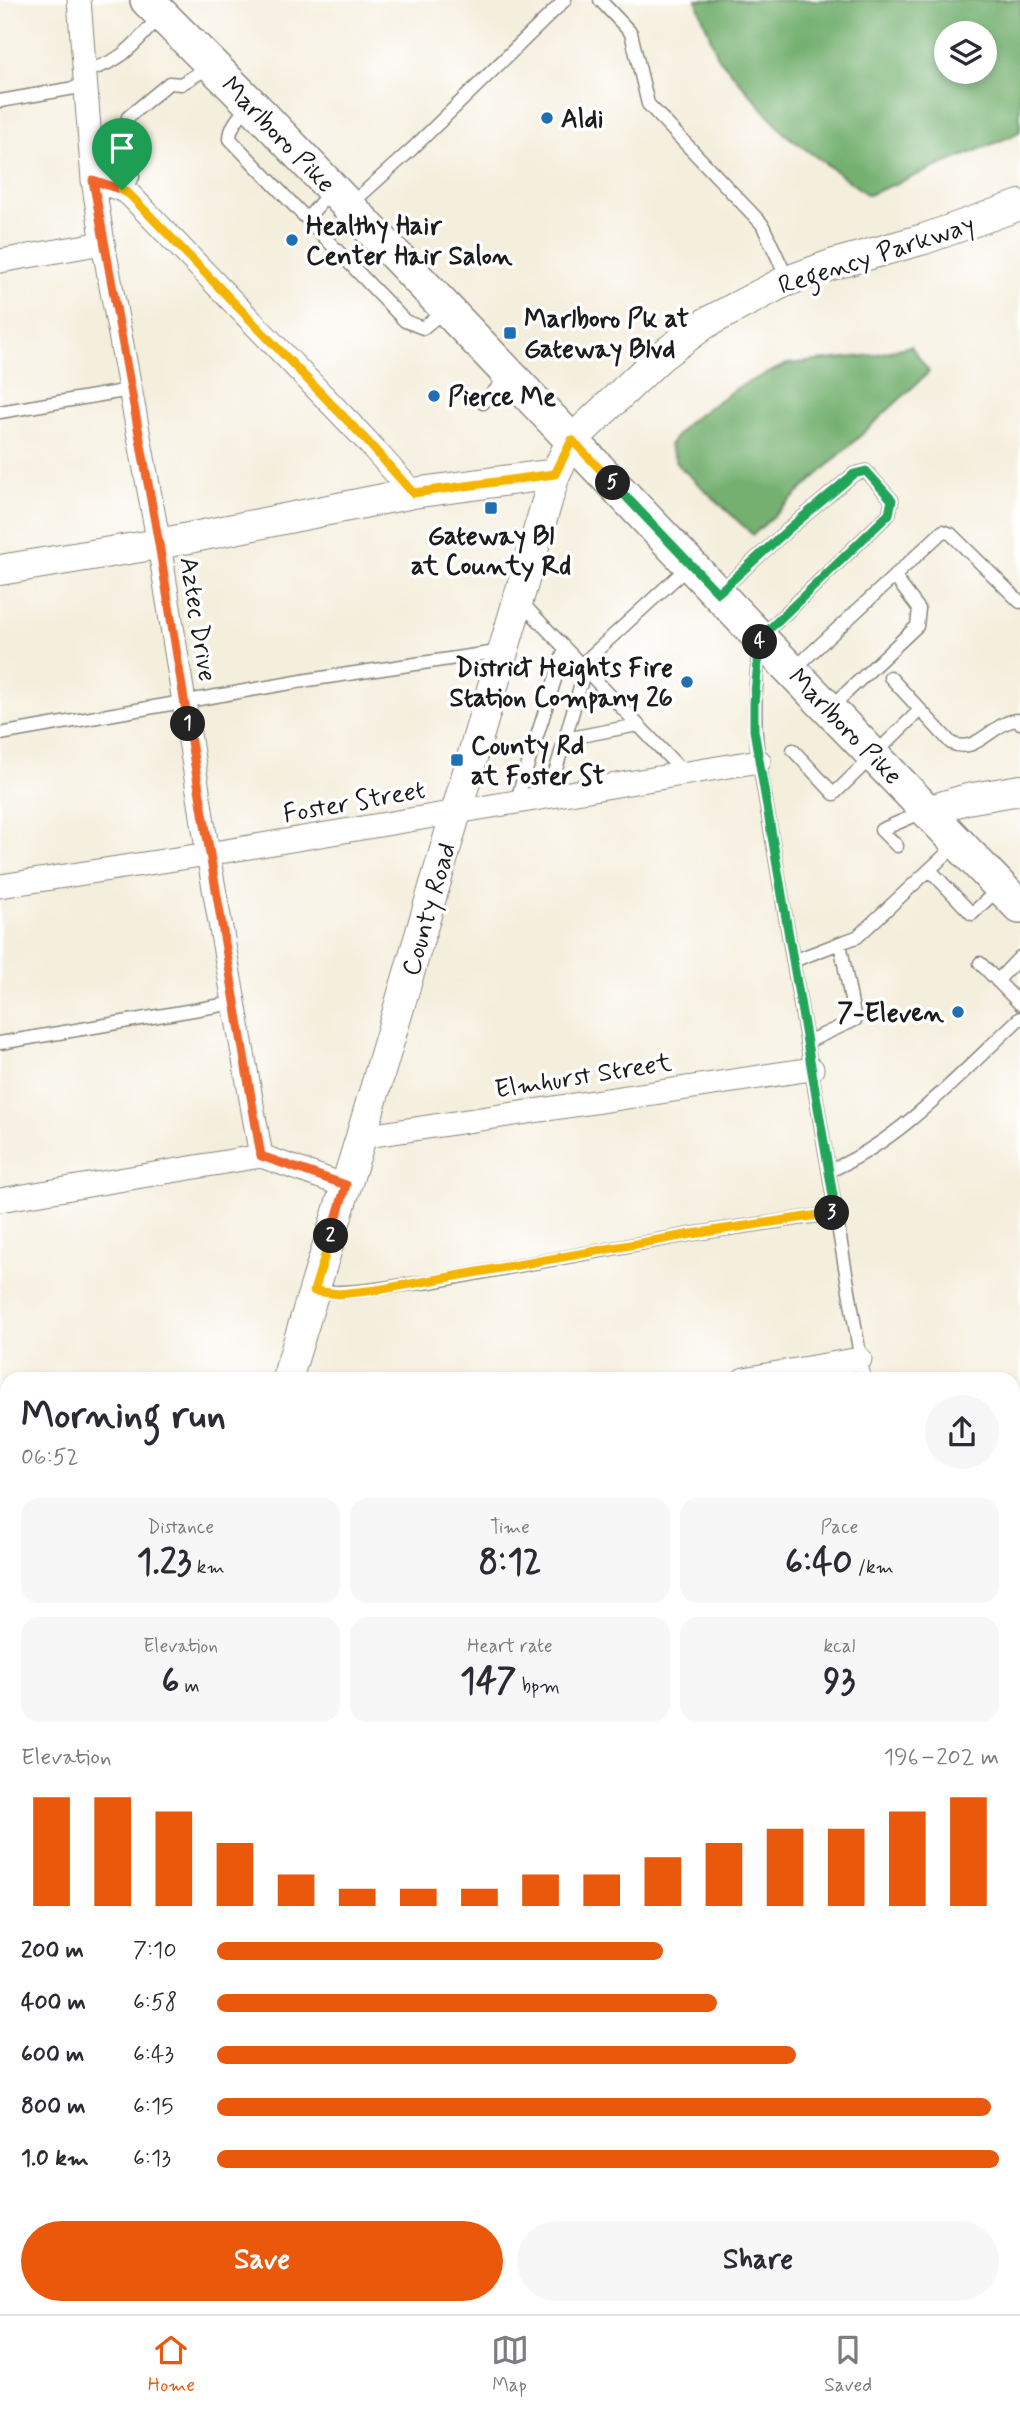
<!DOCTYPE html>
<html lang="en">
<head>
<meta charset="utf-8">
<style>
	body { margin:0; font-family:Mynerve,sans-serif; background:#f7f7f7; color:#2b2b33; height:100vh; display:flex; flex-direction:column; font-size:26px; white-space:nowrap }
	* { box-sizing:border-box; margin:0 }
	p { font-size:23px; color:#7c7c81 }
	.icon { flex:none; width:38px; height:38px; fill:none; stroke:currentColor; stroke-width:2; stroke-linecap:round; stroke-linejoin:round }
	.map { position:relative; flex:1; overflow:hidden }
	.details { position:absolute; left:0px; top:1372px; width:1020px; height:943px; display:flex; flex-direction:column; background:#fff; border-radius:21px 21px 0 0; box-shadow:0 4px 10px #0003 }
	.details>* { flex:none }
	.buttons { position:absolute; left:934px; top:21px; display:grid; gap:14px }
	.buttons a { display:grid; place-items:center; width:63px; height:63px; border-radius:50%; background:#fff; box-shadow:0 4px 10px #0003; font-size:35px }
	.pin { position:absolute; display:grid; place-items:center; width:60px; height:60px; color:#fff; margin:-72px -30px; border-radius:50% 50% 50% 0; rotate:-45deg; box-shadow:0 0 7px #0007 }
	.pin .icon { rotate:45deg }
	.km { position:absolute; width:35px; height:35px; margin:-18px; border-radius:50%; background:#222; color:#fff; font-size:19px; line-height:35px; text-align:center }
	.round { display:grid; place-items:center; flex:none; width:74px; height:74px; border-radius:37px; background:#f7f7f7 }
	.overview { display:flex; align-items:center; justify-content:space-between; height:119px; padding:0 21px }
	h1 { font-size:38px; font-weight:800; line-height:52px }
	.figures { display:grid; grid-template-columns:repeat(3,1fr); gap:10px; height:119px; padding:7px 21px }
	.figures div { display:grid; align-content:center; border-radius:18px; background:#f7f7f7; text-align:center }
	.figures b { font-size:35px; font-weight:800 }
	.figures small { font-size:19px; font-weight:400 }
	.figures p { font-size:19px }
	.chart { height:196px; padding:14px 21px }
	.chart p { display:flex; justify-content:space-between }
	.chart svg { width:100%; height:126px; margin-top:7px; stroke:#ea580c; stroke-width:6 }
	.primary-button { display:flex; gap:14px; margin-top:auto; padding:14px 21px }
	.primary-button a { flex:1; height:80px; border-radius:42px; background:#ea580c; color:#fff; font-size:28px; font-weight:800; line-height:80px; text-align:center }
	.primary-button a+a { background:#f7f7f7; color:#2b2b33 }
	ul { padding:0 21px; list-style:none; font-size:23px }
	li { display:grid; grid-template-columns:112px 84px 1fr; align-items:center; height:52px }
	li i { height:18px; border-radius:9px; background:#ea580c }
	.tab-bar { display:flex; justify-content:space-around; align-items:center; height:98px; border-top:2px solid #e1e1e2; background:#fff; font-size:19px; color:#7c7c81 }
	.tab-bar a { display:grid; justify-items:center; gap:4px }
	.tab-bar .on { color:#ea580c }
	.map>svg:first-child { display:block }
	.forest { fill:#75b06f; stroke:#486646; stroke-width:2; fill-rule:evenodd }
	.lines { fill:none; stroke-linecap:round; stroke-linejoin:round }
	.service-casing { stroke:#88857c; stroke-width:15 }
	.minor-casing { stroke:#88857c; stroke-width:25 }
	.tertiary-casing { stroke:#88857c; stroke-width:32 }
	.secondary-casing { stroke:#88857c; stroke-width:36 }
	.primary-casing { stroke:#88857c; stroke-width:39 }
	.service { stroke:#fff; stroke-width:12 }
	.minor { stroke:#fff; stroke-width:23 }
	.tertiary { stroke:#fff; stroke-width:30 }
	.secondary { stroke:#fff; stroke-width:33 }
	.primary { stroke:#fff; stroke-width:37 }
	.split-1-casing { stroke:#fff; stroke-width:14 }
	.split-2-casing { stroke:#fff; stroke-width:14 }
	.split-3-casing { stroke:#fff; stroke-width:14 }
	.split-4-casing { stroke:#fff; stroke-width:14 }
	.split-5-casing { stroke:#fff; stroke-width:14 }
	.split-6-casing { stroke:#fff; stroke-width:14 }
	.split-1 { stroke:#f0652b; stroke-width:9 }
	.split-2 { stroke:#f0652b; stroke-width:9 }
	.split-3 { stroke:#f5b400; stroke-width:9 }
	.split-4 { stroke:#22a559; stroke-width:9 }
	.split-5 { stroke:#22a559; stroke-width:9 }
	.split-6 { stroke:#f5b400; stroke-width:9 }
	.poi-dot { fill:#1f6fb2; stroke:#fff; stroke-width:2.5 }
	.labels { text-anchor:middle; stroke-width:7; stroke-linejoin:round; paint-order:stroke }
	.poi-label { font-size:26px; font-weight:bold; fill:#1c1c1c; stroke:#fff; text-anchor:start }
	.street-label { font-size:26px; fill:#1c1c1c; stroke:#fff }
</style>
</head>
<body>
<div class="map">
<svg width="1020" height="2314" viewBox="0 0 1020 2314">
	<rect width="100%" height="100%" fill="#fff"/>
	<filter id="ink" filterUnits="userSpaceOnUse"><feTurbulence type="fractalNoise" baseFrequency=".0143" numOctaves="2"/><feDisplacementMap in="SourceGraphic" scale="14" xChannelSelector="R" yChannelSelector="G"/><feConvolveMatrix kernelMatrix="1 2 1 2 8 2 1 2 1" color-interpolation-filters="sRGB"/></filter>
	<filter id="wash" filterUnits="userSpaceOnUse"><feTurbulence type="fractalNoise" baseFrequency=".00686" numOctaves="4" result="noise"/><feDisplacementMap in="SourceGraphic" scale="28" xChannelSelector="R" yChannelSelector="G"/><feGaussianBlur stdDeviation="1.57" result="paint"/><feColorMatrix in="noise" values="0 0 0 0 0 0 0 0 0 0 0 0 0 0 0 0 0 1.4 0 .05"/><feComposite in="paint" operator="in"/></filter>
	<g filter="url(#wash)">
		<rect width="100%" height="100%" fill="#f4eedc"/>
		<path class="forest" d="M696,0h324v131l-8,5 -144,59 -83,-61 -67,-77zM947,33h38v39h-38z
			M911,346l18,26 -176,163 -75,-70 -9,-20 19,-23 50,-35 49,-23 87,-9z"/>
	</g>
	<g filter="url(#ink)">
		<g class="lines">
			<g class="service-casing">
				<path id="service" d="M600,0l31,33 17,71 114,120 26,56
					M85,71c40,-10 49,-27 76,-56
					M0,101l86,-15
					M250,104c-9,11 -20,21 -20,35l175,182 18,7 22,-18
					M122,190l11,-13 -8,-30 3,-30 41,-34 12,1 30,-18
					M350,205l62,-56 153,-149
					M307,219l25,-30
					M483,403l27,-28
					M0,412l130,-22
					M718,593l73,-66 63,-53 12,-3 26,29 -3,14 -129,124c-4,43 -8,80 -1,123l105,618
					M520,601l164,172
					M581,665l108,-99
					M793,670l150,-139 8,3 69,68
					M890,677l61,66c26,13 43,-23 68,-23l1,3
					M830,708l87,-82 2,-17 -25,-33
					M0,734l308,-54 195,-29
					M565,739l20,-70
					M793,750l41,44 86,-84
					M548,796l17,-57 73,-14
					M516,802l49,-154
					M897,846l-16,-16 42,-18
					M930,870l42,44 28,-27
					M840,943l17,-6 101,-94
					M793,961l47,-18 15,77 -48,22
					M980,963l40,41
					M997,981l23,-24
					M0,1043l234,-40
					M829,1171c72,-30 134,-100 191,-153
					M315,1291c39,5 76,-6 115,-9l262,-48 144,-21
					M0,1672l7,3
					M0,1709l7,-1"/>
			</g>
			<g class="minor-casing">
				<path id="minor" d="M79,0l14,180 10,63 56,301 49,310 53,302 85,30
					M93,180l29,10 8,5 236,245 47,53
					M0,261l103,-18
					M0,886l208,-32 551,-93
					M361,1137l451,-68
					M0,1200l261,-44
					M744,1379l116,-20
					M1013,1588l7,-7
					M1013,1957l7,-2
					M730,2314l33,-6"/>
			</g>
			<g class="tertiary-casing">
				<path id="tertiary" d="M0,570l159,-26 254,-51 142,-19
					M927,811l40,-12 53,-9
					M287,1379l74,-242 194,-663 17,-34 88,-83 46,-34 76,-40 49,-18 93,-26 96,-34
					M0,1508l7,-1
					M0,2309l7,-17"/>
			</g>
			<g class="secondary-casing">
				<path id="secondary" d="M147,0l112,112 501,526 260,269"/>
			</g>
			<g class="primary-casing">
				<path id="primary" d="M1014,2314l6,-8"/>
			</g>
			<use href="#service" class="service"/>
			<use href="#minor" class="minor"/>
			<use href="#tertiary" class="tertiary"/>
			<use href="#secondary" class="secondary"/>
			<use href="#primary" class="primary"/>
		</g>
	</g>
	<g class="lines" filter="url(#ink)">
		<g class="split-1-casing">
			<path id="split-1" d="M122,190l-29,-10 66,364 29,180"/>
		</g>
		<g class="split-2-casing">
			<path id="split-2" d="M188,724l73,432 85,29 -15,51"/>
		</g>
		<g class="split-3-casing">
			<path id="split-3" d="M331,1236l-17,55 25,3 38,-4 315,-56 140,-21"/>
		</g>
		<g class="split-4-casing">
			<path id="split-4" d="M760,642l-6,61v27l82,483h-4"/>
		</g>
		<g class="split-5-casing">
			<path id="split-5" d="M613,483l105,110 73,-66 63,-53 12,-3 26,29 -3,14 -129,124v4"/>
		</g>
		<g class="split-6-casing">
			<path id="split-6" d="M122,190l8,5 236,245 47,53 142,-19 17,-34 41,43"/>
		</g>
		<use href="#split-1" class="split-1"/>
		<use href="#split-2" class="split-2"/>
		<use href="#split-3" class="split-3"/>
		<use href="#split-4" class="split-4"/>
		<use href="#split-5" class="split-5"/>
		<use href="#split-6" class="split-6"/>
	</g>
	<g class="poi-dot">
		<circle cx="547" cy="118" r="7"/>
		<circle cx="292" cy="240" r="7"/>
		<rect x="503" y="326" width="14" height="14" rx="3.5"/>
		<circle cx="434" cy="396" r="7"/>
		<rect x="484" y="501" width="14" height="14" rx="3.5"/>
		<circle cx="687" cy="682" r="7"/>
		<rect x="450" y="753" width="14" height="14" rx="3.5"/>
		<circle cx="958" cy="1012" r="7"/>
	</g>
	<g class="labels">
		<g class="poi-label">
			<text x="561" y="127">Aldi</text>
			<text x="306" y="234">Healthy Hair<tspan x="306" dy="30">Center Hair Salon</tspan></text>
			<text x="524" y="327">Marlboro Pk at<tspan x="524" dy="30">Gateway Blvd</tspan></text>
			<text x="448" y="405">Pierce Me</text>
			<text x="491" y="544" text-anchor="middle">Gateway Bl<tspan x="491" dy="30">at County Rd</tspan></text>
			<text x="673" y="676" text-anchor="end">District Heights Fire<tspan x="673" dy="30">Station Company 26</tspan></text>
			<text x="471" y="754">County Rd<tspan x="471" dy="30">at Foster St</tspan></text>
			<text x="944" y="1021" text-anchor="end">7-Eleven</text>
		</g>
		<g class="street-label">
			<text transform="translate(279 134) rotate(46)" y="9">Marlboro Pike</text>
			<text transform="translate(876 254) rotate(-18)" y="9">Regency Parkway</text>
			<text transform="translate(199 619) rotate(81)" y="9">Aztec Drive</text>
			<text transform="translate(846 726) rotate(46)" y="9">Marlboro Pike</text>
			<text transform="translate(354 801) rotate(-10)" y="9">Foster Street</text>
			<text transform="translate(428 909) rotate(-74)" y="9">County Road</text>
			<text transform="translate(583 1075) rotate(-9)" y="9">Elmhurst Street</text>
		</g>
	</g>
</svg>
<div class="buttons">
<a><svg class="icon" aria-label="layers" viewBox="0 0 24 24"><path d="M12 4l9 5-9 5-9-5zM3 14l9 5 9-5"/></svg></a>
</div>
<div class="pin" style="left:122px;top:190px;background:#1e9e55"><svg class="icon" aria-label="arrive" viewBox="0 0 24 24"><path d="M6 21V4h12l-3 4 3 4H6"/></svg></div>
<b class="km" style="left:188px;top:724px">1</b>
<b class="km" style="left:331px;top:1236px">2</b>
<b class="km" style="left:832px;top:1213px">3</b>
<b class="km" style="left:760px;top:642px">4</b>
<b class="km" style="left:613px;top:483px">5</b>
<section class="details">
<div class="overview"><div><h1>Morning run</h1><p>06:52</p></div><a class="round"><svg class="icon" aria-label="share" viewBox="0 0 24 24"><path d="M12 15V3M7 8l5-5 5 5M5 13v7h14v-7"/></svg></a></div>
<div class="figures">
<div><p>Distance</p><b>1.23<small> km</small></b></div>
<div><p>Time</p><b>8:12</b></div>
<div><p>Pace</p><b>6:40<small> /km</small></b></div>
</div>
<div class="figures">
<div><p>Elevation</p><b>6<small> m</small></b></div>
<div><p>Heart rate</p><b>147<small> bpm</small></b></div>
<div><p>kcal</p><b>93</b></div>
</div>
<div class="chart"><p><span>Elevation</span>196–202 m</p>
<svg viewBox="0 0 160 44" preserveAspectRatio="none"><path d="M5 44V6M15 44V6M25 44V11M35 44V22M45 44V33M55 44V38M65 44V38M75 44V38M85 44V33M95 44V33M105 44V27M115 44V22M125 44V17M135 44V17M145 44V11M155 44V6"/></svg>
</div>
<ul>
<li><b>200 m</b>7:10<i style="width:57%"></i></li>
<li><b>400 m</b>6:58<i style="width:64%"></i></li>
<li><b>600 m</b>6:43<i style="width:74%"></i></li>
<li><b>800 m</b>6:15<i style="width:99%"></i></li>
<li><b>1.0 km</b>6:13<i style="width:100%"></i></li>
</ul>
<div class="primary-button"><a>Save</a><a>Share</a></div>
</section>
</div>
<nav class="tab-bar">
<a class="on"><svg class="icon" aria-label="home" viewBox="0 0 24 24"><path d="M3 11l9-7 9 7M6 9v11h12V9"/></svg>Home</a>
<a><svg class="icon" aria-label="map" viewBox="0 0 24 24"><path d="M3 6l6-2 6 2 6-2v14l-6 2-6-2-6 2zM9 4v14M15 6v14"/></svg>Map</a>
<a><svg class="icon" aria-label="saved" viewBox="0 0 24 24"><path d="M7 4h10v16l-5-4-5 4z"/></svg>Saved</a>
</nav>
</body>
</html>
